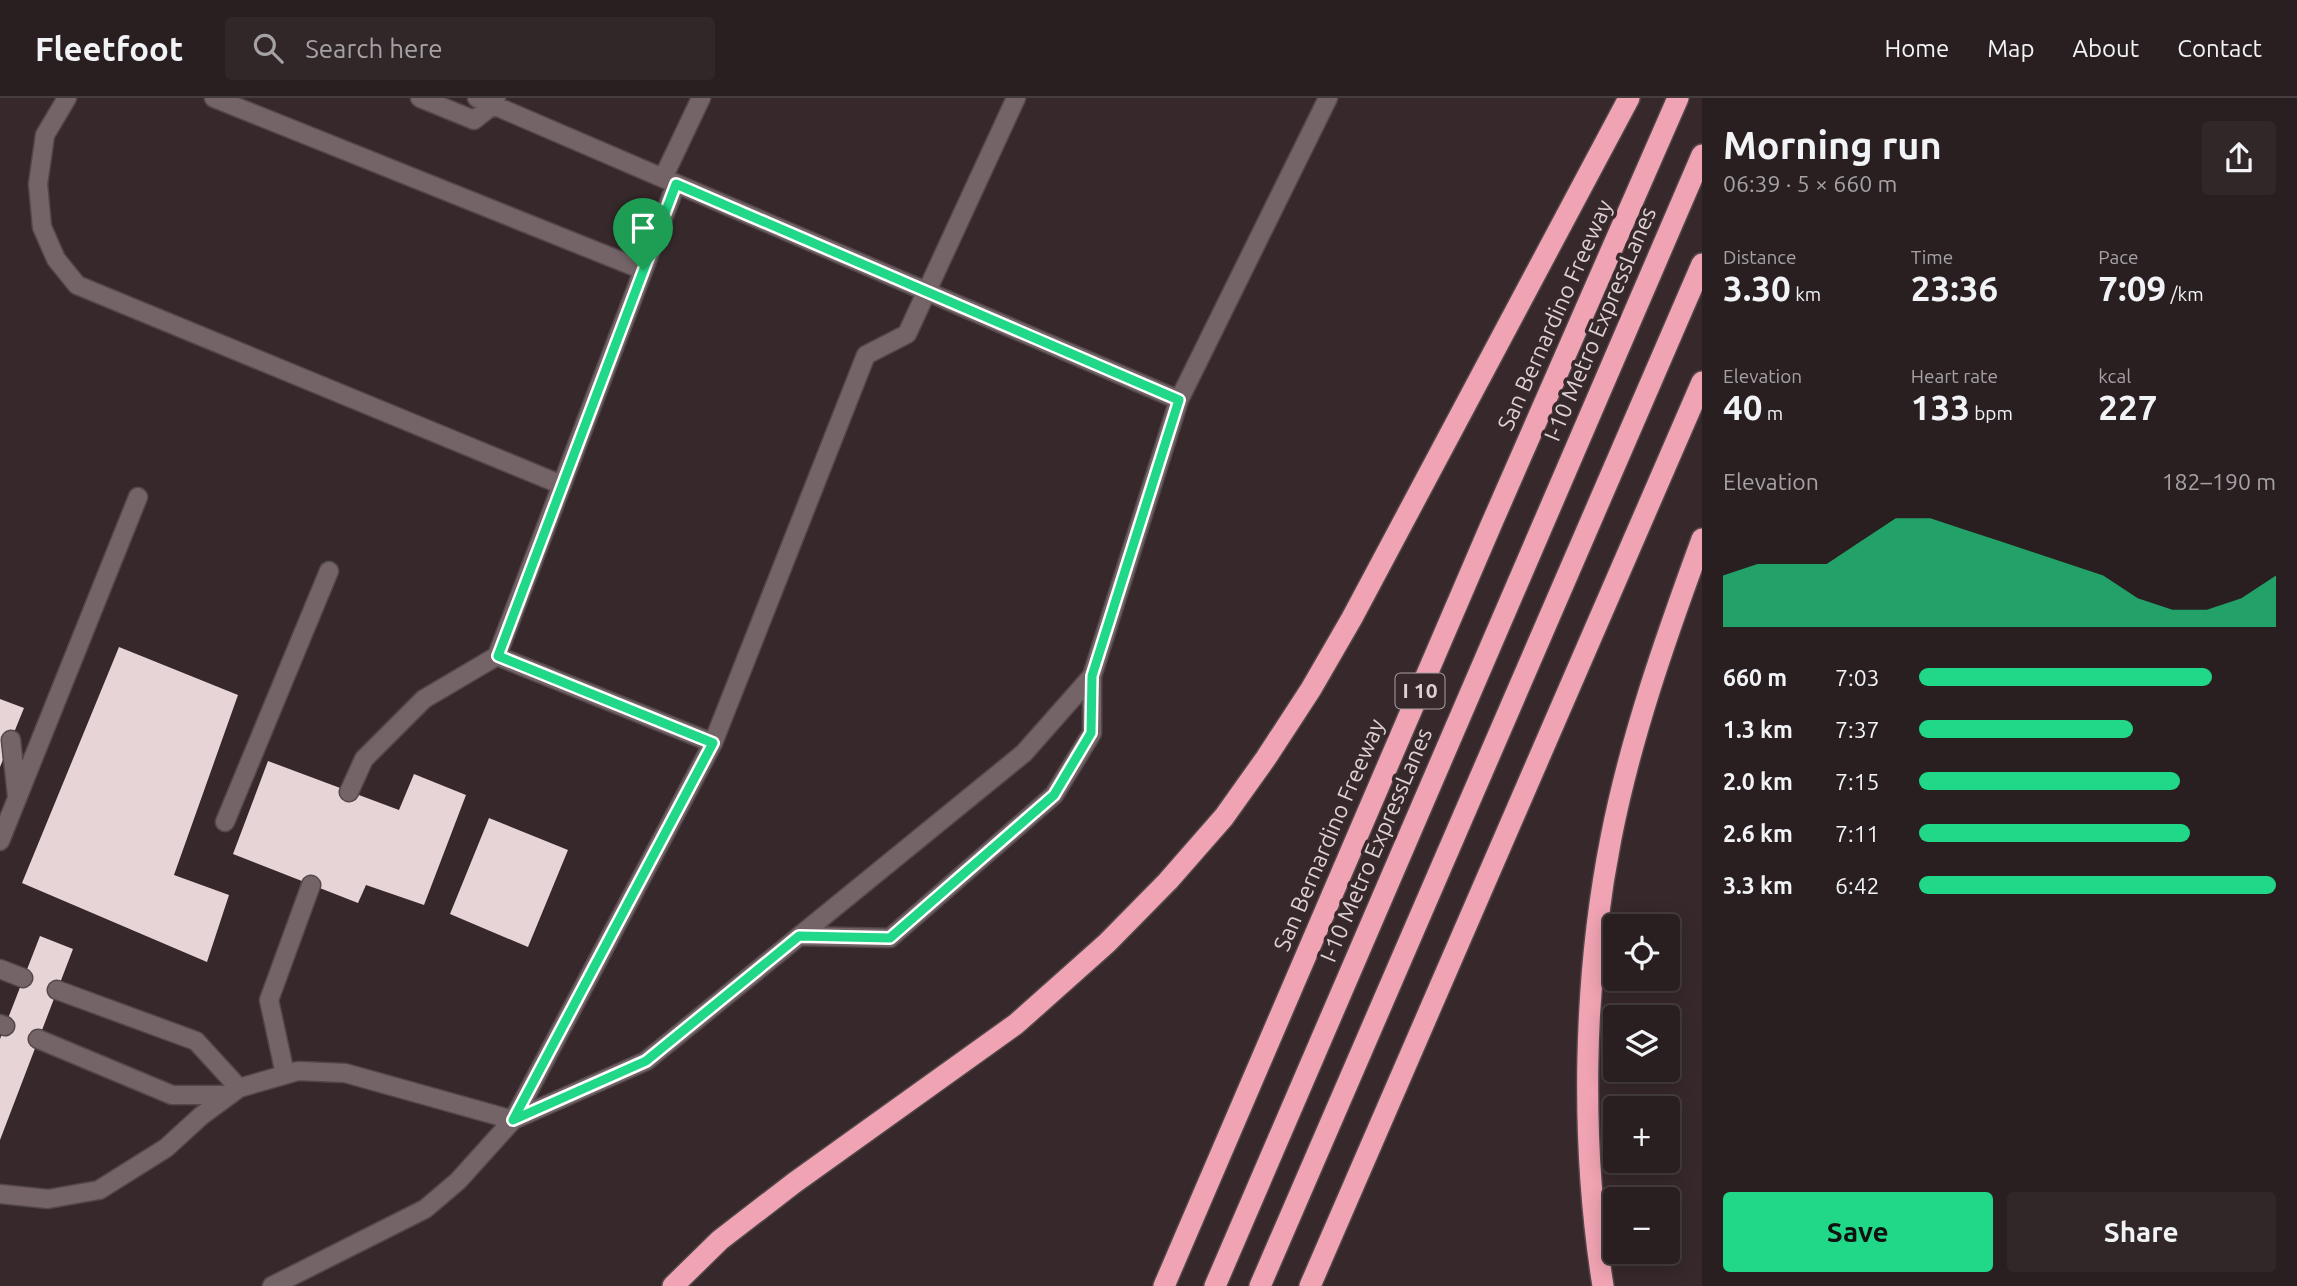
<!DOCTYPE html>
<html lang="en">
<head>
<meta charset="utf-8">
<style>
	body { margin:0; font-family:Ubuntu,sans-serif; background:#312729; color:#f1f3f6; height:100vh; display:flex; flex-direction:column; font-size:26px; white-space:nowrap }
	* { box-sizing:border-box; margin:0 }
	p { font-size:23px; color:#a5a2a5 }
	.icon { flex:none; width:38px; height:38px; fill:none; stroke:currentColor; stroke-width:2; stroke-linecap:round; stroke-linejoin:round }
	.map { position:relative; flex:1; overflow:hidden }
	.sheet { display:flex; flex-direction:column; background:#291f20; width:595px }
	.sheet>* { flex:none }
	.controls { position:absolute; left:1603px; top:816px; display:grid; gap:14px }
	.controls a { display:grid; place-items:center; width:77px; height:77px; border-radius:7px; background:#291f20; box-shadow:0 4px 18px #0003,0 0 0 2px #453d3e; font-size:35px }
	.pin { position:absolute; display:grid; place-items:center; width:60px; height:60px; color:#fff; margin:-72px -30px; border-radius:50% 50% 50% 0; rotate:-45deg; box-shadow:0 0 7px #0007 }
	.pin .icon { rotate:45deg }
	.round { display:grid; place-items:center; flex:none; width:74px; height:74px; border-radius:7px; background:#312729 }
	.headline { display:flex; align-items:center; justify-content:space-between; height:119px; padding:0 21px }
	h1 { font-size:38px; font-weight:600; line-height:52px }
	.figures { display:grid; grid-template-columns:repeat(3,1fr); gap:10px; height:119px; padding:7px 21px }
	.figures div { display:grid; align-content:center }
	.figures b { font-size:35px; font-weight:600 }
	.figures small { font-size:19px; font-weight:400 }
	.figures p { font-size:19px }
	.chart { height:196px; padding:14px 21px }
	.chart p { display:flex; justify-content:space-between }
	.chart svg { width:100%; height:126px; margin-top:7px; fill:#20d887; opacity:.7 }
	.action { display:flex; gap:14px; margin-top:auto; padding:14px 21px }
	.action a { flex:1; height:80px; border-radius:7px; background:#20d887; color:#111; font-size:28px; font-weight:600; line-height:80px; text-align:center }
	.action a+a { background:#312729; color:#f1f3f6 }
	ul { padding:0 21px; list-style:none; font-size:23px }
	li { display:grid; grid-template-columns:112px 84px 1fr; align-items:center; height:52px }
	li i { height:18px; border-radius:9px; background:#20d887 }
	header { display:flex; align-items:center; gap:42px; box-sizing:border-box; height:98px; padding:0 35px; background:#291f20; border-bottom:2px solid #453d3e }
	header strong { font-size:33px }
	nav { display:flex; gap:38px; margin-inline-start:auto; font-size:24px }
	.search { width:490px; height:63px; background:#312729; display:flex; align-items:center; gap:18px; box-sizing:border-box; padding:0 24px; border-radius:7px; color:#a5a2a5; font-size:26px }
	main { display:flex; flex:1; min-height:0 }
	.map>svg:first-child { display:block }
	.building { fill:#e7d4d7 }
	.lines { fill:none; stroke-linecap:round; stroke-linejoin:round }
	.service-casing { stroke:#53474a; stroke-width:21 }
	.motorway-casing { stroke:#53474a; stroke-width:24 }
	.service { stroke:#756467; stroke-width:18 }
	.motorway { stroke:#f0a3b2; stroke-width:21 }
	.route-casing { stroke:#fff; stroke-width:14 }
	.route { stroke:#20d887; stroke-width:9 }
	.labels { text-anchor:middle; stroke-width:7; stroke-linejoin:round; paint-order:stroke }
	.shield { fill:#37292b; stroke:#aa9fa1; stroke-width:2 }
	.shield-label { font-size:21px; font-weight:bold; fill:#dcd2d4 }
	.street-label { font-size:23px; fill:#dcd2d4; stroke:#37292b }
</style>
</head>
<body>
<header>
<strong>Fleetfoot</strong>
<div class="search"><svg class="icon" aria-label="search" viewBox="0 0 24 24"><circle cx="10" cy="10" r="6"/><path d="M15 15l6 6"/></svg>Search here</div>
<nav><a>Home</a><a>Map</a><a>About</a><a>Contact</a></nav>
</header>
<main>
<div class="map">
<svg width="1702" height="1188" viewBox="0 0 1702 1188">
	<rect width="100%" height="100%" fill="#37292b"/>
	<path class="building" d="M119,549l119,48 -64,180 55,20 -22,67 -185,-79z
		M0,601l24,9 -24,59z
		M268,663l131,49 15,-36 52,21 -42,110 -58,-20 -8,18 -125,-49z
		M489,720l79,32 -40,97 -78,-33z
		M40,838l33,13 -73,191v-101z"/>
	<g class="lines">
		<g class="service-casing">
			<path id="service" d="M67,0l-22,37 -7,49 4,43 14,32 21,26 485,200
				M214,0l429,172
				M420,0l54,22 19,-15 3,-7
				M477,0l702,302 149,-302
				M663,80l38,-80
				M676,86l-179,472 216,87 153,-388 41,-21 109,-236
				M11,642l6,56
				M349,694l15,-33 60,-60 73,-43
				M225,724l104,-251
				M0,743l138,-344
				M799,838l91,2 164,-143 38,-62v-57
				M0,871l23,9
				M57,892l139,51 43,47
				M0,926l5,2
				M38,941l134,56h58
				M285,976l-16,-74 42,-115
				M0,1096l48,5 51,-9 67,-42 35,-32 38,-28 59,-17 47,2 168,47 133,-59 378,-308 68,-77 87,-276
				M272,1188l153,-77 33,-28 55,-61 200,-377"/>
		</g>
		<g class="motorway-casing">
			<path id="motorway" d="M673,1188l47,-46 74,-57 222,-159 91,-81 61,-62 56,-64 42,-59 45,-69 41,-71 277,-520
				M1164,1188l327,-761 187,-427
				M1215,1188l487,-1131
				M1260,1188l442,-1022
				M1310,1188l392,-904
				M1603,1188c-23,-143 -20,-306 8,-448 20,-102 55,-201 91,-299"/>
		</g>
		<use href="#service" class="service"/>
		<use href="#motorway" class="motorway"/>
	</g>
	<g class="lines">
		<g class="route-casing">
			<path id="route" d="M676,86l503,216 -87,276 -1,57 -37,62 -164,143 -91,-2 -153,125 -133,59 200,-377 -215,-87z"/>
		</g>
		<use href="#route" class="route"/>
	</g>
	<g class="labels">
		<rect class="shield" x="1395.5" y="575.5" width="49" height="35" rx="5"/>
		<g class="shield-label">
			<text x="1420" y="600">I 10</text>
		</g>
		<g class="street-label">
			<text transform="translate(1555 217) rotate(-66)" y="8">San Bernardino Freeway</text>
			<text transform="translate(1600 226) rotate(-67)" y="8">I-10 Metro ExpressLanes</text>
			<text transform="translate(1329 737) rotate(-67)" y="8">San Bernardino Freeway</text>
			<text transform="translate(1376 747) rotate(-67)" y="8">I-10 Metro ExpressLanes</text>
		</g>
	</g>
</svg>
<div class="controls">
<a><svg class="icon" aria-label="locate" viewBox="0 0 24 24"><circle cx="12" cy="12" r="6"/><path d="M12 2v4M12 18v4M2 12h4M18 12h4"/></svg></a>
<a><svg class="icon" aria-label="layers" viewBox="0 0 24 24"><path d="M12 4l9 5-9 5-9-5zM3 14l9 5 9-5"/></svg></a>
<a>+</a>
<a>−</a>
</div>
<div class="pin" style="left:643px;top:172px;background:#1e9e55"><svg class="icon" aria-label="arrive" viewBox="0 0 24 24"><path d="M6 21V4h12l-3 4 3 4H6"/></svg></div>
</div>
<section class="sheet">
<div class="headline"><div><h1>Morning run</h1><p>06:39 · 5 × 660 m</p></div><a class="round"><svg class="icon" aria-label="share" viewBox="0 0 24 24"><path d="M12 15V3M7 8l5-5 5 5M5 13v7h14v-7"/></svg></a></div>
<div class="figures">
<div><p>Distance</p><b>3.30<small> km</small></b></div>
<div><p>Time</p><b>23:36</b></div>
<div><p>Pace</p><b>7:09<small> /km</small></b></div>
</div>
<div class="figures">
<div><p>Elevation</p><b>40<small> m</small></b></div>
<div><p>Heart rate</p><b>133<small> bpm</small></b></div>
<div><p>kcal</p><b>227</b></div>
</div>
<div class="chart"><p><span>Elevation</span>182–190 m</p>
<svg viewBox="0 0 160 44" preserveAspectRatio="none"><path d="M0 44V26L10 22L20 22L30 22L40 14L50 6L60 6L70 10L80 14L90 18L100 22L110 26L120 34L130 38L140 38L150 34L160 26V44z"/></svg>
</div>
<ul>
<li><b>660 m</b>7:03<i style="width:82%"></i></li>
<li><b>1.3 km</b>7:37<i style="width:60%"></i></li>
<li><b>2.0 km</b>7:15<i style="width:73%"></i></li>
<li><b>2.6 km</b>7:11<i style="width:76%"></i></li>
<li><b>3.3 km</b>6:42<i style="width:100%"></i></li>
</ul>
<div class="action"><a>Save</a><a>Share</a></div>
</section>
</main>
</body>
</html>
